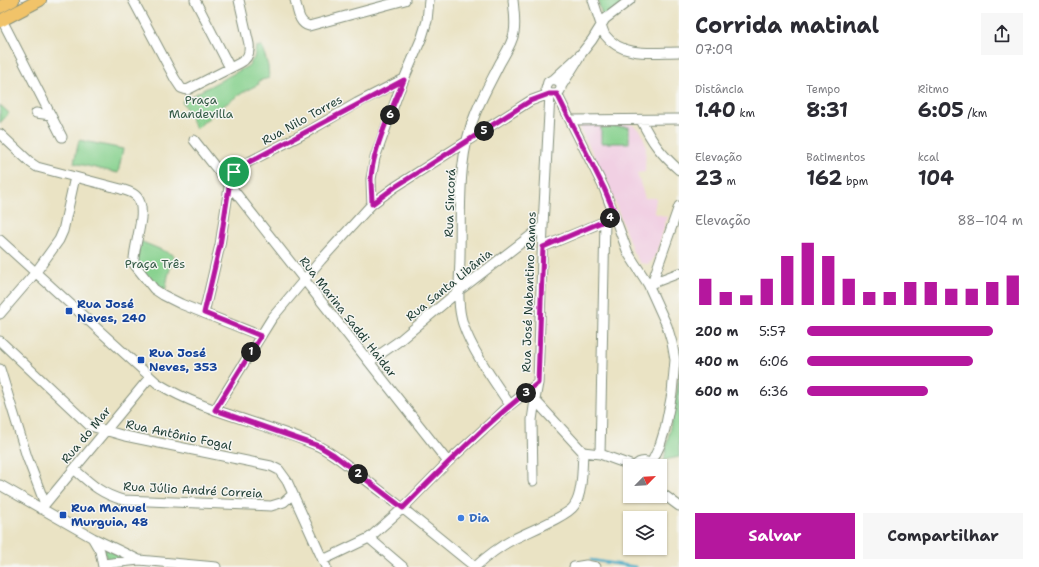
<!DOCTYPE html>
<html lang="pt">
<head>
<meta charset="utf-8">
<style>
	body { margin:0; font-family:"Shantell Sans",sans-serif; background:#f7f7f7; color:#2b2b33; height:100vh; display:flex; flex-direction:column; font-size:15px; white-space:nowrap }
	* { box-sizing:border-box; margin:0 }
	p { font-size:13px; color:#7c7c81 }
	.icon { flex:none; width:22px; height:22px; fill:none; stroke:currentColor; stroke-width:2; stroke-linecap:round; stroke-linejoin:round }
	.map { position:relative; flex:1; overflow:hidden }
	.sheet { display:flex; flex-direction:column; background:#fff; width:360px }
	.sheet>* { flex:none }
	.needle { width:26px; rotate:66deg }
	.fabs { position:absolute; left:623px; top:459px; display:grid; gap:8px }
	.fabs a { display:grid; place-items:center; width:44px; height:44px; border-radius:0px; background:#fff; box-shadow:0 1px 3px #0004; font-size:20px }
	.pin { position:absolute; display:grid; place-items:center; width:34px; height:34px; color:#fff; margin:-17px; border:2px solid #fff; border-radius:50%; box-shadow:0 1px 4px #0007 }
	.km { position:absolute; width:20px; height:20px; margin:-10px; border-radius:50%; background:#222; color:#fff; font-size:11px; line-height:20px; text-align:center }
	.round { display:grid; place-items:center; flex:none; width:42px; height:42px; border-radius:0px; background:#f7f7f7 }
	.summary { display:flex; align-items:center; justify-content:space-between; height:68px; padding:0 16px }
	h1 { font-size:22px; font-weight:700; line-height:30px }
	.metrics { display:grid; grid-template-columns:repeat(3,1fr); gap:6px; height:68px; padding:4px 16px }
	.metrics div { display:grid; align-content:center }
	.metrics b { font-size:20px; font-weight:700 }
	.metrics small { font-size:11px; font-weight:400 }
	.metrics p { font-size:11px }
	.chart { height:112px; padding:8px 16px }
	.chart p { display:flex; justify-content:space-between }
	.chart svg { width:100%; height:72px; margin-top:4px; stroke:#b5179e; stroke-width:6 }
	.action { display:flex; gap:8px; margin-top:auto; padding:8px 16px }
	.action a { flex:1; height:46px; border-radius:0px; background:#b5179e; color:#fff; font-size:16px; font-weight:700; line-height:46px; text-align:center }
	.action a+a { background:#f7f7f7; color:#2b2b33 }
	ul { padding:0 16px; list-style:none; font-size:13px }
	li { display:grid; grid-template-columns:64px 48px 1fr; align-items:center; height:30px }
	li i { height:10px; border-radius:5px; background:#b5179e }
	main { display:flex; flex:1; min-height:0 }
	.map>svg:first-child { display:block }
	.built { fill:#f1d0e3 }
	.green { fill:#87d18e; stroke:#538761 }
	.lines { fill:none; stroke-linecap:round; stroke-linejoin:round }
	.stream { stroke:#4badca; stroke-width:2.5 }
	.minor-casing { stroke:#84907c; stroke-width:11 }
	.major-casing { stroke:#84907c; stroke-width:14 }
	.minor { stroke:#fff; stroke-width:9 }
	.major { stroke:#f1c369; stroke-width:12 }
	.route-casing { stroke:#fff; stroke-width:8 }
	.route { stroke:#b5179e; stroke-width:5 }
	.transit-dot { fill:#1a4fb4; stroke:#f6f6f2; stroke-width:1.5 }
	.shop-dot { fill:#3f7fe0; stroke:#f6f6f2; stroke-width:1.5 }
	.labels { text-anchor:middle; stroke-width:3; stroke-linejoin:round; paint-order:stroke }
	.park-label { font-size:12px; fill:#345b46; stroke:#f6f6f2 }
	.street-label { font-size:12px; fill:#1f3d34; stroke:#f6f6f2 }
	.transit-label { font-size:12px; font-weight:bold; fill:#164399; stroke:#f6f6f2; text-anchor:start }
	.shop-label { font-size:12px; font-weight:bold; fill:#366cbe; stroke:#f6f6f2; text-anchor:start }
</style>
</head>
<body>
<main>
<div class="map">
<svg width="679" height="567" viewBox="0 0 679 567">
	<rect width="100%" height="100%" fill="#f6f6f2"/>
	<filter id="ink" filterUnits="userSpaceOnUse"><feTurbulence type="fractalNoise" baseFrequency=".025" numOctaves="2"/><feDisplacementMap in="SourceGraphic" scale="8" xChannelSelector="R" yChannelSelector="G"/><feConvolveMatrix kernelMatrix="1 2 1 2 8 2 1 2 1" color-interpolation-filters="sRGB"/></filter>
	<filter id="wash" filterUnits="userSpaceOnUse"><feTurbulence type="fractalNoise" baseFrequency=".012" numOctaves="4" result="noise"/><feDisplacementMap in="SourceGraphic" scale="16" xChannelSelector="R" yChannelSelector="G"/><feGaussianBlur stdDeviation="0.9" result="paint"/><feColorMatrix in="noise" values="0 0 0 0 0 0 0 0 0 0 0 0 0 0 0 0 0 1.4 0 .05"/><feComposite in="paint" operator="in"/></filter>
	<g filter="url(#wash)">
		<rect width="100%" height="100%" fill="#eae3c4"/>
		<path class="built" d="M582,124h49l10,7 5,14 -1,27 -8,1 8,25h11l-2,15 13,4 -9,32 -6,12 -4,3 -8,-1 -7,-11 -25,-69 -28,-55z"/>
		<path class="green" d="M598,0h29l-24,20z
			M262,46l6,20 1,12 -11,3 1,3c-24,11 -44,28 -63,45l-14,-28 66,-35 6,-8 2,-11z
			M0,105l9,8 -9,10z
			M601,126l28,1v16h-28z
			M79,140l44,9 -5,24 -44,-10z
			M140,241l34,14 -6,21 -3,16c-7,-4 -23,-18 -27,-26 -3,-7 1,-18 2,-25z
			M679,373v84l-15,3 13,-70z
			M103,547l24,12 -20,1z"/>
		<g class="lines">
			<path class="stream" d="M591,560l45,7"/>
		</g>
	</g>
	<g filter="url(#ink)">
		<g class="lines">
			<g class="minor-casing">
				<path id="minor" d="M133,0l42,79 6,9 6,2 53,-27c8,-4 10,-10 9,-19l-10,-44
					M195,0l35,68
					M295,0c3,10 3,23 14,26l96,-26
					M593,0c2,6 10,32 12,35 17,23 50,17 74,17
					M2,20l60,117
					M554,79l27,-25 11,-14 13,-21 25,-19
					M562,85l17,-27
					M550,94l-7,132 -5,157 -3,17 48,52 17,2 33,12
					M557,94l47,94 24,65 20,31 19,42 5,17 3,17 -3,33 -7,36 -5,16 -9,19
					M36,113l15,2
					M571,120l108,-1
					M641,120c11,22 19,33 38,50
					M0,134l31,29 6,4 84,22c6,2 12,3 16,8 12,14 -5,50 -3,67l20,25 9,6 18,9 80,32
					M194,140l254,322
					M372,204l-1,-25 4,-21 24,-67 23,-54 5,-16 2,-21
					M0,240l157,143c50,31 108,39 161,63 19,9 36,25 52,37 36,27 70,56 105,84
					M543,247l67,-28
					M652,283l27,-77
					M650,284l29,-11
					M204,313l16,-68 10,-64 4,-9 5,-5 70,-36 48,-28 47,-24
					M0,314l36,-42 23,-32 4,-9 12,-54
					M0,341l89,84 5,2 31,9 146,30 8,4 8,11 39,86
					M369,362l30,-21 61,-51 83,-64
					M0,369l27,88 18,47
					M510,405c-16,-24 -38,-54 -47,-81 -7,-21 -3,-47 -3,-69 1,-48 -3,-99 16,-143 7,-17 16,-33 24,-49 5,-9 12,-19 14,-30 2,-11 0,-22 -1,-33
					M215,410l57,-92 49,-58 51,-56 23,-17 135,-86 19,-7h8c10,-8 0,-19 -9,-12l-2,7 3,5
					M600,454l5,-233
					M635,466c5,-6 13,-6 18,0
					M74,469c17,15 27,25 49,31l148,6 13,-4 9,-8
					M533,481l-1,-61 3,-20
					M0,485l93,53 46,22
					M660,492l19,14
					M41,509l109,-132
					M369,538l34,29
					M93,539l7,12 3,16
					M323,560l46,-22 34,-30 45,-46 62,-57 28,-22
					M103,564l36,-4 77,7
					M475,567c11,-10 24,-20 37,-27 13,-7 56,-24 62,-34 9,-12 8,-39 9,-54
					M574,567l12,-2 10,2"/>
			</g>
			<g class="major-casing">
				<path id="major" d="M0,7l13,-7
					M0,21l40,-21"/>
			</g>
			<use href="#minor" class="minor"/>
			<use href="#major" class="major"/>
		</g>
	</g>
	<g class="lines" filter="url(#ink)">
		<g class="route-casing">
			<path id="route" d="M404,80c-11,26 -32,71 -33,99 0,9 1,17 1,25l23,-17 135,-86 19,-7h8l47,94 12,28 -73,31 -5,136c-49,38 -92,81 -135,125l-69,-53 -15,-9 -104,-36 46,-74 -57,-23 16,-68 10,-64 4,-9 15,-10z"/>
		</g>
		<use href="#route" class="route"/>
	</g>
	<g class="transit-dot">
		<rect x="65" y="307" width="8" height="8" rx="2"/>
		<rect x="137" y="356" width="8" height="8" rx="2"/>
		<rect x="59" y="511" width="8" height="8" rx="2"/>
	</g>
	<circle class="shop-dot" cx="461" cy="518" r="4"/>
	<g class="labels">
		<g class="park-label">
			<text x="201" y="104">Praça<tspan x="201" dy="14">Mandevilla</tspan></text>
			<text x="155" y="268">Praça Três</text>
		</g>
		<g class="street-label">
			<text transform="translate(302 120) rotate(-29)" y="4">Rua Nilo Torres</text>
			<text transform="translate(450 203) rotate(-88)" y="4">Rua Sincorá</text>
			<text transform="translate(449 285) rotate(-39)" y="4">Rua Santa Libânia</text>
			<text transform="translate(529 292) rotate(-88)" y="4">Rua José Nabantino Ramos</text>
			<text transform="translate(348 317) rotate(52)" y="4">Rua Marina Saddi Haidar</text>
			<text transform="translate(86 435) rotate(-50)" y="4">Rua do Mar</text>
			<text transform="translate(179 435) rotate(12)" y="4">Rua Antônio Fogal</text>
			<text transform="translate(193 490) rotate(3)" y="4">Rua Júlio André Correia</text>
		</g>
		<g class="transit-label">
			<text x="77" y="308">Rua José<tspan x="77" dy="14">Neves, 240</tspan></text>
			<text x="149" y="357">Rua José<tspan x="149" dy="14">Neves, 353</tspan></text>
			<text x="71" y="512">Rua Manuel<tspan x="71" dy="14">Murguia, 48</tspan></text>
		</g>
		<g class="shop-label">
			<text x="469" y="522">Dia</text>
		</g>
	</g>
</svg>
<div class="fabs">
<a><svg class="needle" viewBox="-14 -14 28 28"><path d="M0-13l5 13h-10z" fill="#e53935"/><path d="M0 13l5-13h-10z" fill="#7c7c81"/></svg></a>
<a><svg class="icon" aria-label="layers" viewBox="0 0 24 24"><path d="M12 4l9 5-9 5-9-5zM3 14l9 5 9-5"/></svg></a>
</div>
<div class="pin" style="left:234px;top:172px;background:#1e9e55"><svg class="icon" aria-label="arrive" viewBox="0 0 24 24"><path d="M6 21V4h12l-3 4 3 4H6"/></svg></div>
<b class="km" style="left:251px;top:352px">1</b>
<b class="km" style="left:358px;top:474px">2</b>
<b class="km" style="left:526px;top:393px">3</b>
<b class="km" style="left:610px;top:218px">4</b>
<b class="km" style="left:484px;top:131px">5</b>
<b class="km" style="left:390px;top:115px">6</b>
</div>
<section class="sheet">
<div class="summary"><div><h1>Corrida matinal</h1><p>07:09</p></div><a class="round"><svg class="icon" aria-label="share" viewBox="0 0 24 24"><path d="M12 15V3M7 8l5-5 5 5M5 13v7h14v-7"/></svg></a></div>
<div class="metrics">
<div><p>Distância</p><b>1.40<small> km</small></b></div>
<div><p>Tempo</p><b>8:31</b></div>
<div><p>Ritmo</p><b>6:05<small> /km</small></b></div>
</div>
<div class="metrics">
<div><p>Elevação</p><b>23<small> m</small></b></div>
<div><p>Batimentos</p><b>162<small> bpm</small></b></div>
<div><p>kcal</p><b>104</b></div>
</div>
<div class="chart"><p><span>Elevação</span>88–104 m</p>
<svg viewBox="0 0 160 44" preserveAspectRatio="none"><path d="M5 44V28M15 44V36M25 44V38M35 44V28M45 44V14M55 44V6M65 44V14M75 44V28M85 44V36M95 44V36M105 44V30M115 44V30M125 44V34M135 44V34M145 44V30M155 44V26"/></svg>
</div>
<ul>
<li><b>200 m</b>5:57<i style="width:86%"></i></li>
<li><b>400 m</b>6:06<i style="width:77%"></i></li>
<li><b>600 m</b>6:36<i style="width:56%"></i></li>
</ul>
<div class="action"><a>Salvar</a><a>Compartilhar</a></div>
</section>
</main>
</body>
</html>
